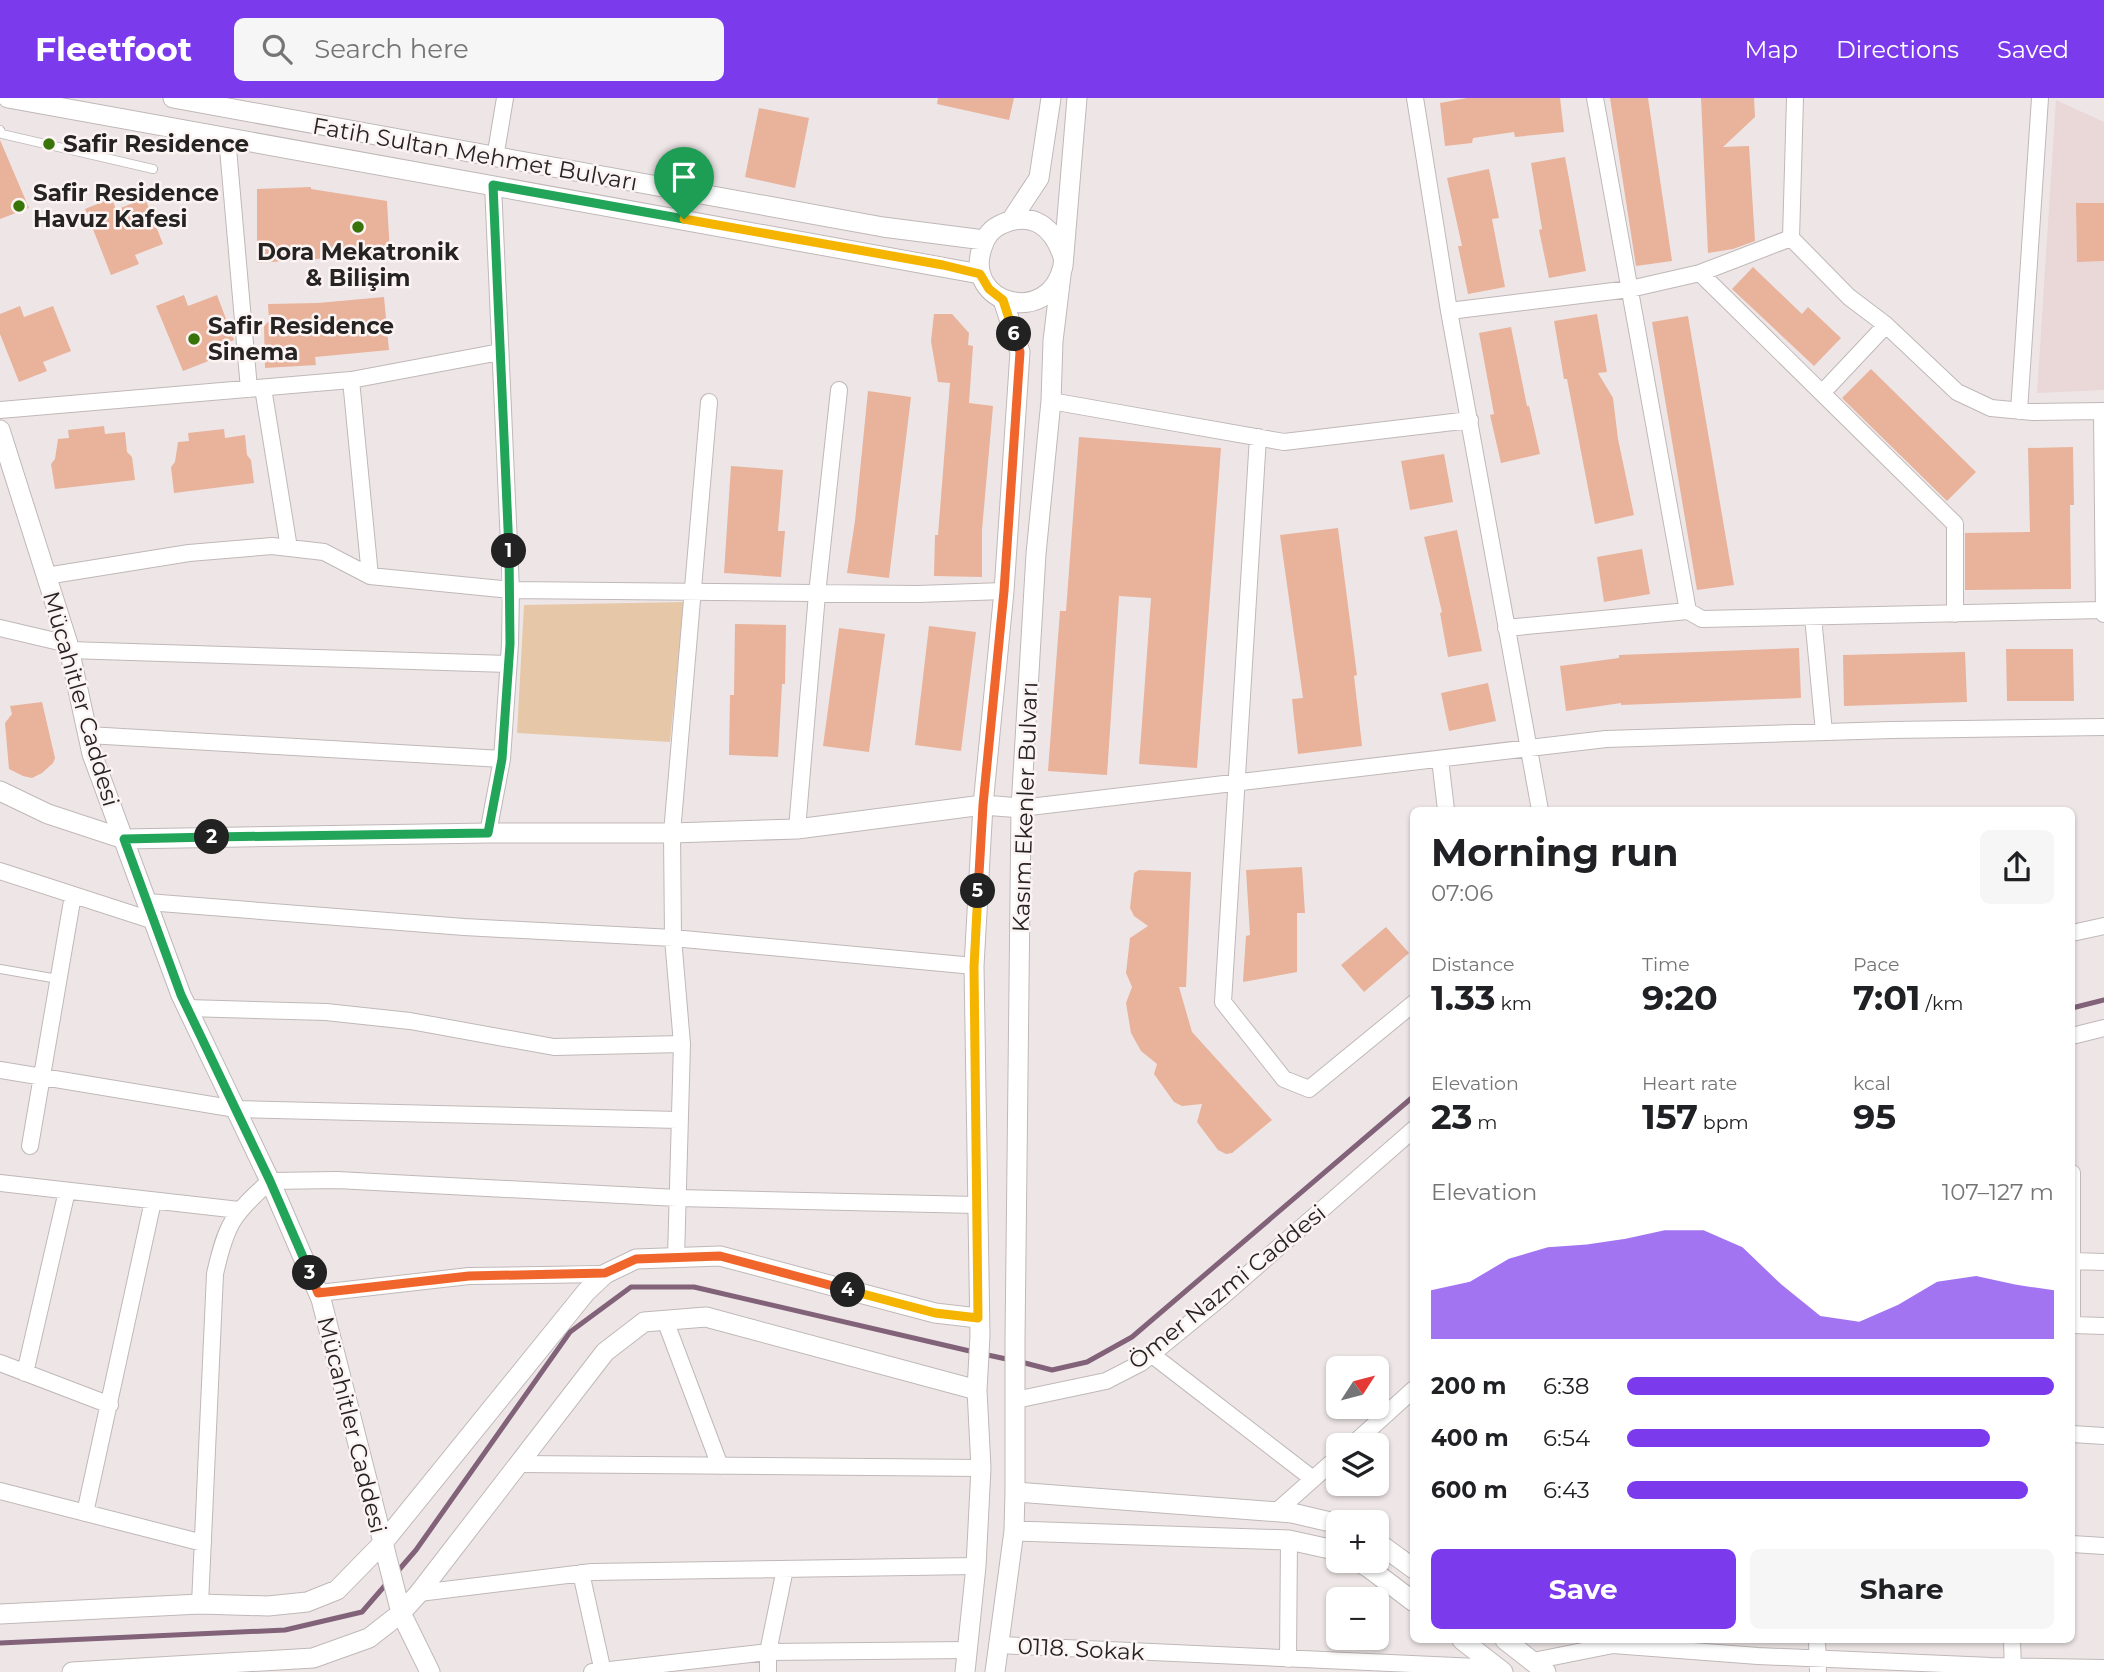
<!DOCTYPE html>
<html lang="en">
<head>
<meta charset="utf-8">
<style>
	body { margin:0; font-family:Montserrat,sans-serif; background:#f6f6f6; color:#202124; height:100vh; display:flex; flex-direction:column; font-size:26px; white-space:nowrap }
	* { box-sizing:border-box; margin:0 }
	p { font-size:23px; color:#757577 }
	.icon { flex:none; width:38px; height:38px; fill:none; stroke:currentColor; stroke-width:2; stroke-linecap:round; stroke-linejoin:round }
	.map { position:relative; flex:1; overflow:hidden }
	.details { position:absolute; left:1410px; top:709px; width:665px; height:836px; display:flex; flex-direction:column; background:#fff; border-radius:10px; box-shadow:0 2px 5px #0004 }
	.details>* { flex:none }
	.needle { width:46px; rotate:54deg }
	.tools { position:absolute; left:1326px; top:1258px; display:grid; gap:14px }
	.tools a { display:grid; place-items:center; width:63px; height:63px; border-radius:10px; background:#fff; box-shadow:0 2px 5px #0004; font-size:35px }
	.pin { position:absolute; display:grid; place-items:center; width:60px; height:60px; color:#fff; margin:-72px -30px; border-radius:50% 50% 50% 0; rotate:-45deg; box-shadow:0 0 7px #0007 }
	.pin .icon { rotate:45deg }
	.km { position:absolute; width:35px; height:35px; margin:-18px; border-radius:50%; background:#222; color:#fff; font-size:19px; line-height:35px; text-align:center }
	.round { display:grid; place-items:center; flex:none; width:74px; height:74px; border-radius:10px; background:#f6f6f6 }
	.headline { display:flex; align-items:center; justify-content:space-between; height:119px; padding:0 21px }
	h1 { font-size:38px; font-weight:700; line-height:52px }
	.metrics { display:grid; grid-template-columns:repeat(3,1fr); gap:10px; height:119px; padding:7px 21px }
	.metrics div { display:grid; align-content:center }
	.metrics b { font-size:35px; font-weight:700 }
	.metrics small { font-size:19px; font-weight:400 }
	.metrics p { font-size:19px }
	.chart { height:196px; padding:14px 21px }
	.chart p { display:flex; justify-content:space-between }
	.chart svg { width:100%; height:126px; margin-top:7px; fill:#7c3aed; opacity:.7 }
	.primary-button { display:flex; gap:14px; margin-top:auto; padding:14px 21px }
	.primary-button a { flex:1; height:80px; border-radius:10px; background:#7c3aed; color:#fff; font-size:28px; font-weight:700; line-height:80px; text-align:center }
	.primary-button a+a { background:#f6f6f6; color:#202124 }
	ul { padding:0 21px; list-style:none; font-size:23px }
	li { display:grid; grid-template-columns:112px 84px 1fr; align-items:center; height:52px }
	li i { height:18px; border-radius:9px; background:#7c3aed }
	header { display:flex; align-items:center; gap:42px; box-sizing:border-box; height:98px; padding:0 35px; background:#7c3aed; color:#fff }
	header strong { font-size:33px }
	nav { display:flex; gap:38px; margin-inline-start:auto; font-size:24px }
	.search { width:490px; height:63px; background:#f6f6f6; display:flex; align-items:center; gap:18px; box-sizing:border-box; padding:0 24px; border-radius:10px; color:#757577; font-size:26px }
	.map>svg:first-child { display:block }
	.built { fill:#e9d8d7 }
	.green { fill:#e6c8a9 }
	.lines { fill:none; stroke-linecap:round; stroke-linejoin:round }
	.stream { stroke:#816279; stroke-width:5 }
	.building { fill:#e8b29b }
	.service-casing { stroke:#c0b8b8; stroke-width:10 }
	.minor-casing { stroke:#c0b8b8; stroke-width:18 }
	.tertiary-casing { stroke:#c0b8b8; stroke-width:21 }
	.service { stroke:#fff; stroke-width:8 }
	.minor { stroke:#fff; stroke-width:16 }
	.tertiary { stroke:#fff; stroke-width:19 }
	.split-1-casing { stroke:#fff; stroke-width:14 }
	.split-2-casing { stroke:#fff; stroke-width:14 }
	.split-3-casing { stroke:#fff; stroke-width:14 }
	.split-4-casing { stroke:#fff; stroke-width:14 }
	.split-5-casing { stroke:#fff; stroke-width:14 }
	.split-6-casing { stroke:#fff; stroke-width:14 }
	.split-7-casing { stroke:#fff; stroke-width:14 }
	.split-1 { stroke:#22a559; stroke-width:9 }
	.split-2 { stroke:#22a559; stroke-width:9 }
	.split-3 { stroke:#22a559; stroke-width:9 }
	.split-4 { stroke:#f0652b; stroke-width:9 }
	.split-5 { stroke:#f5b400; stroke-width:9 }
	.split-6 { stroke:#f0652b; stroke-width:9 }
	.split-7 { stroke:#f5b400; stroke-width:9 }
	.poi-dot { fill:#39740a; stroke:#fcf3f3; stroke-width:2.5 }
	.labels { text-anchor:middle; stroke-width:5; stroke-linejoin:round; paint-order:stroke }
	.poi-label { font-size:23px; font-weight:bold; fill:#262323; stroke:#fcf3f3; text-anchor:start }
	.street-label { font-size:23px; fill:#262323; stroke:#fcf3f3 }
</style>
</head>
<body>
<header>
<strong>Fleetfoot</strong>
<div class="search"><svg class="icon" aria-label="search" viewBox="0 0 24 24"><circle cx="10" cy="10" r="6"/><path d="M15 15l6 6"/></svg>Search here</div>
<nav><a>Map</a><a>Directions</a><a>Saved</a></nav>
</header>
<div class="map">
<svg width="2104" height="1574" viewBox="0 0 2104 1574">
	<rect width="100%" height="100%" fill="#eee6e6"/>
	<path class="built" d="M2056,2l48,22v268l-67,3z"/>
	<path class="green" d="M684,504l-14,140 -153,-9 7,-128z"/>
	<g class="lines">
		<path class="stream" d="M2072,910l32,-8
			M983,1256l28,6
			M1021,1264l31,8 35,-8 45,-25 282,-241
			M397,1474l19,-22 154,-218 61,-45h63l280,65
			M0,1545l285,-13 77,-18 26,-30"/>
	</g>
	<path class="building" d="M938,0h76l-5,22 -72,-16z
		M1467,0h93l4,34 -49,5 -1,-5 -41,6 -1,5 -27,3 -5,-43z
		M1610,0h38l24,163 -36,5z
		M1701,0h53l1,19 -32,30 26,-1 6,95 -22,8 -25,4z
		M759,10l50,10 -14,70 -50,-11z
		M0,42l29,68 -29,11z
		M1565,59l21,114 -37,7 -10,-48 3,-1 -11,-66z
		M1489,71l10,49 -7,1 13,68 -37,7 -10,-48h4l-15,-68z
		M311,89v2l76,12 3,53 -133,9v-74z
		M112,100l4,12 29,-12 18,46 -28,11 4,9 -28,11 -26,-66z
		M2076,105h28v58l-27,1z
		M1753,169l49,47 6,-7 33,31 -27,28 -82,-77z
		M184,197l4,11 29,-11 17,45 -27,11 4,9 -28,11 -27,-65z
		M384,199l5,53 -74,7 1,8 -51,3 -1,-42 5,-5 -1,-17 50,-1z
		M20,208l4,11 29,-11 18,45 -28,11 4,9 -28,11 -19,-48v-20z
		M934,216h18l17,19 -1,12 5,1 -4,57 24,3 -11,124v47l-48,-1 1,-41h3l12,-152 -12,-1 -7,-41z
		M1597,216l10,58 -9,1 15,25 5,41 16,76 -39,9 -28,-145h-3l-10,-58z
		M1688,218l46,269 -37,5 -45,-268z
		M1511,229l16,79h2l11,48 -39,9 -11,-48 4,-1 -15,-81z
		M1871,271l105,103 -29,29 -105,-103z
		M868,293l43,6 -22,181 -42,-5 8,-52z
		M104,328l1,8 20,-2 2,20 5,5 3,23 -80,9 -4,-25 4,-5 3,-20 11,-1 -1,-8z
		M224,331l1,9 20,-3 2,20 4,5 3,23 -80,10 -3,-26 4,-5 3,-20 11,-1 -1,-8z
		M1079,339l142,11 -24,320 -58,-4 12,-166 -32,-2 -12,179 -59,-4 12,-160h6z
		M2073,349l1,58h-4l1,84 -106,1v-57l65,-1 -2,-84z
		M1444,356l9,48 -43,8 -9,-49z
		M731,368l52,4 -5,61h7l-4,46 -57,-4z
		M1338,430l19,147 -3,1 8,70 -64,8 -6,-55 11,-1 -23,-163z
		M1457,432l25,121 -34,6 -8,-44 2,-1 -18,-75z
		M1642,451l8,45 -46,8 -7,-45z
		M735,526l51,1 -1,59h-3l-4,73 -49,-2 1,-60h4z
		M929,528l47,6 -15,119 -46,-6z
		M839,530l46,6 -16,118 -46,-6z
		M1799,550l2,50 -180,7v-2l-55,8 -6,-45 59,-8v-3z
		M2006,551h67l1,52h-67z
		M1965,554l2,50 -123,4 -1,-51z
		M1488,585l8,38 -47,10 -8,-38z
		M42,604l13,56 -2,5 -11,10 -10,5 -9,-2 -14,-7 -4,-46 7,-9 -2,-8z
		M1302,769l3,46h-8v59l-54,10 3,-46 4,-1 -4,-65z
		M1139,772l52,2 -5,115h-7l13,45 80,88 -40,33 -6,1 -8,-4 -21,-28 5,-18 -20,2 -8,-4 -20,-28 3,-10 -16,-13 -10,-18 -5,-30 6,-16 -6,-14 4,-35 18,-12 -14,-10 -4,-8 4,-35z
		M1386,829l23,26 -45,39 -23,-27z"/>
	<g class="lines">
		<g class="service-casing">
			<path id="service" d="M0,32l2,4 151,35
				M0,871l58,10"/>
		</g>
		<g class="minor-casing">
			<path id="minor" d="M1415,0l34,213 91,499
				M1595,0l93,513 14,8 402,-9
				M1795,0l-4,140 58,59 37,28 71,67 34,16 42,4 71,-1
				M227,39l22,252
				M495,60l10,-60
				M1700,175l255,251v90
				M1449,213l181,-22 70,-16 91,-35
				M351,282l149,-28
				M263,290l26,160
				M1822,295l64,-68
				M1051,303l233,41 186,-22
				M0,312l351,-30 19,196
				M2019,313l21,-313
				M2102,313l2,203
				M1258,339l-35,565 61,77 25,10 105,-86
				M46,478l143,-23 83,-7 52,6 46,24 141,14 407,4 86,-3
				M1813,519l11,115
				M0,530l68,16
				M1506,530l182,-17
				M69,552l439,14
				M88,637l414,24
				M1440,661l6,51
				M1021,710l585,-69 285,-9 213,-3
				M797,731l20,-235 22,-204
				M488,735l14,-74 8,-115 1,-54 -18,-405
				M0,773l154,50
				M147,804l317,25 209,11 301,28
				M2072,835l32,-7
				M187,910l139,4 84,9 144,26 128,-3
				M2072,938l32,-8
				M0,972l236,39 443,11
				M30,1048l43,-251
				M2072,1075v152
				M0,1085l239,27
				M676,1160l6,-214 -9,-106 -1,-105 37,-431
				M2072,1163l32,1
				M319,1195l150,-17 136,-2
				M665,1222l55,146
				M2072,1227l32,1
				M1151,1256l162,125
				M0,1265l110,42
				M25,1275l42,-182
				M1016,1302l90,-19 35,-18 82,-67 191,-167
				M2072,1336l32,2
				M1351,1348l63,-57
				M519,1366l462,4
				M0,1393l203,52
				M1276,1414l63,-56
				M85,1415l68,-312
				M2072,1446l32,2
				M581,1475l22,99
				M419,1495l173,-21 384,-6
				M200,1506l15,-330c11,-50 18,-60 55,-93l67,-1 340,18 299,7
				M1817,1542l1,32
				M2012,1542l1,32
				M999,1547l500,23
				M1288,1561l1,-119
				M1533,1563l80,-16 145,11 233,10 113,2
				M592,1574l176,-20 199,-2
				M768,1574v-20l17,-83"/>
		</g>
		<g class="tertiary-casing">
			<path id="tertiary" d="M8,0l972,176
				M173,0l710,129 101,13
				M1012,121l27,-41 12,-80
				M1063,159c-9,-29 -30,-47 -61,-33 -10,4 -17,13 -20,24 -19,56 67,80 81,18l14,-168
				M0,332l68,214 24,110 89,241 89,186 51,118 80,314 29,59
				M0,693l48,23 76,25 364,-6h184l125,-4 186,-24 38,3
				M1015,1394l277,21 47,11
				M1014,1433l275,9 50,11
				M1377,1444l37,27
				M1357,1463l12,7 45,34
				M0,1516l200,-10 68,2 39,-4 30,-12 45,-46 204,-252 19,-18 31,-15 84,-3 215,57 43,5
				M1462,1542l41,32
				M1505,1542l41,32
				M72,1574l241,-14 56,-20 32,-25 18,-20 186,-241 39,-30 62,-5 271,73
				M965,1574l11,-106 5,-98 -4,-78 3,-54 -6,-370 9,-161 21,-214 16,-239 -17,-52
				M995,1574l19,-141 1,-39v-152l6,-532 15,-254 15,-153 2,-60 8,-66"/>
		</g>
		<use href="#service" class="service"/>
		<use href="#minor" class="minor"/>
		<use href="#tertiary" class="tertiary"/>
	</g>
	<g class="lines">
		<g class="split-1-casing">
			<path id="split-1" d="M509,453l-16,-366 191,34"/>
		</g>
		<g class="split-2-casing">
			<path id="split-2" d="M212,739l276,-4 14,-74 8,-115 -1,-93"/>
		</g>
		<g class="split-3-casing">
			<path id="split-3" d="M212,739l-88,2 57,156 89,186 40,92"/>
		</g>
		<g class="split-4-casing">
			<path id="split-4" d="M310,1175l8,20 151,-17 136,-3 31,-14 84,-3 128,34"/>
		</g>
		<g class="split-5-casing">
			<path id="split-5" d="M848,1192l87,23 43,5 -4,-351 4,-76"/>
		</g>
		<g class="split-6-casing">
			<path id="split-6" d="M978,793l5,-86 21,-214 16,-239 -6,-18"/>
		</g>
		<g class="split-7-casing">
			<path id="split-7" d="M684,121l259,46 37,9 9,15 14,11 11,34"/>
		</g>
		<use href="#split-1" class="split-1"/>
		<use href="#split-2" class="split-2"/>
		<use href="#split-3" class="split-3"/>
		<use href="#split-4" class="split-4"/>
		<use href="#split-5" class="split-5"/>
		<use href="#split-6" class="split-6"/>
		<use href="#split-7" class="split-7"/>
	</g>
	<g class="poi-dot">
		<circle cx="49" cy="46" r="7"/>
		<circle cx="19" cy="108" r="7"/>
		<circle cx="358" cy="129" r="7"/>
		<circle cx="194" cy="241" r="7"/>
	</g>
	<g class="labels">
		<g class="poi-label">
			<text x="63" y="54">Safir Residence</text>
			<text x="33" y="103">Safir Residence<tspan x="33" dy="26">Havuz Kafesi</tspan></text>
			<text x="358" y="162" text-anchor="middle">Dora Mekatronik<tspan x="358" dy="26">&amp; Bilişim</tspan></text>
			<text x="208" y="236">Safir Residence<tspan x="208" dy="26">Sinema</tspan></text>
		</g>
		<g class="street-label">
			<text transform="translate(475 56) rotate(10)" y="8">Fatih Sultan Mehmet Bulvarı</text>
			<text transform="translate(81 601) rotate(74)" y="8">Mücahitler Caddesi</text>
			<text transform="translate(1025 709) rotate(-88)" y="8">Kasım Ekenler Bulvarı</text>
			<text transform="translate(1227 1189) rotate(-39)" y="8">Ömer Nazmi Caddesi</text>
			<text transform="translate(352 1327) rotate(76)" y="8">Mücahitler Caddesi</text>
			<text transform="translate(1081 1551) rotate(3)" y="8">0118. Sokak</text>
		</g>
	</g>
</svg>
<div class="tools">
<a><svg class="needle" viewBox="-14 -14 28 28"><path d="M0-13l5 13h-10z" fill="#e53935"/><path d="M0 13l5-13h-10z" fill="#757577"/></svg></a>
<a><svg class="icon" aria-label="layers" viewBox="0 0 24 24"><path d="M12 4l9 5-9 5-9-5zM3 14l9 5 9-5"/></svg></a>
<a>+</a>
<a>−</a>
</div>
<div class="pin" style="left:684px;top:121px;background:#1e9e55"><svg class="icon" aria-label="arrive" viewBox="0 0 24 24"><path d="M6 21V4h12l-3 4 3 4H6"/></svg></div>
<b class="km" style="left:509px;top:453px">1</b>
<b class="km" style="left:212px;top:739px">2</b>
<b class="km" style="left:310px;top:1175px">3</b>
<b class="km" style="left:848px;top:1192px">4</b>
<b class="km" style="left:978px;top:793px">5</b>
<b class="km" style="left:1014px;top:236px">6</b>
<section class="details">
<div class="headline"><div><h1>Morning run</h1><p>07:06</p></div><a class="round"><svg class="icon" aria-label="share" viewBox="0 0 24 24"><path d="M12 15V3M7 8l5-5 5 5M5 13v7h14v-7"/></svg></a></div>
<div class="metrics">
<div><p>Distance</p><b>1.33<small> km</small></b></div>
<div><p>Time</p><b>9:20</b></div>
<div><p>Pace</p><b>7:01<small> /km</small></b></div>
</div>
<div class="metrics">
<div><p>Elevation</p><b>23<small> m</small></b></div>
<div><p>Heart rate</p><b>157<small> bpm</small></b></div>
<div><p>kcal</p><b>95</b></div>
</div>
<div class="chart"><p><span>Elevation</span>107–127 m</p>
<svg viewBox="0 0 160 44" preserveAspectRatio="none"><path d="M0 44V27L10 24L20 16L30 12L40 11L50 9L60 6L70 6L80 12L90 25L100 36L110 38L120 32L130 24L140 22L150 25L160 27V44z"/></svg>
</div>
<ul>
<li><b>200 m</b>6:38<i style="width:100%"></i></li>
<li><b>400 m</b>6:54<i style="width:85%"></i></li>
<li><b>600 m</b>6:43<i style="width:94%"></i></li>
</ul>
<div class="primary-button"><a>Save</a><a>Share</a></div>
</section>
</div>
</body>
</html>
